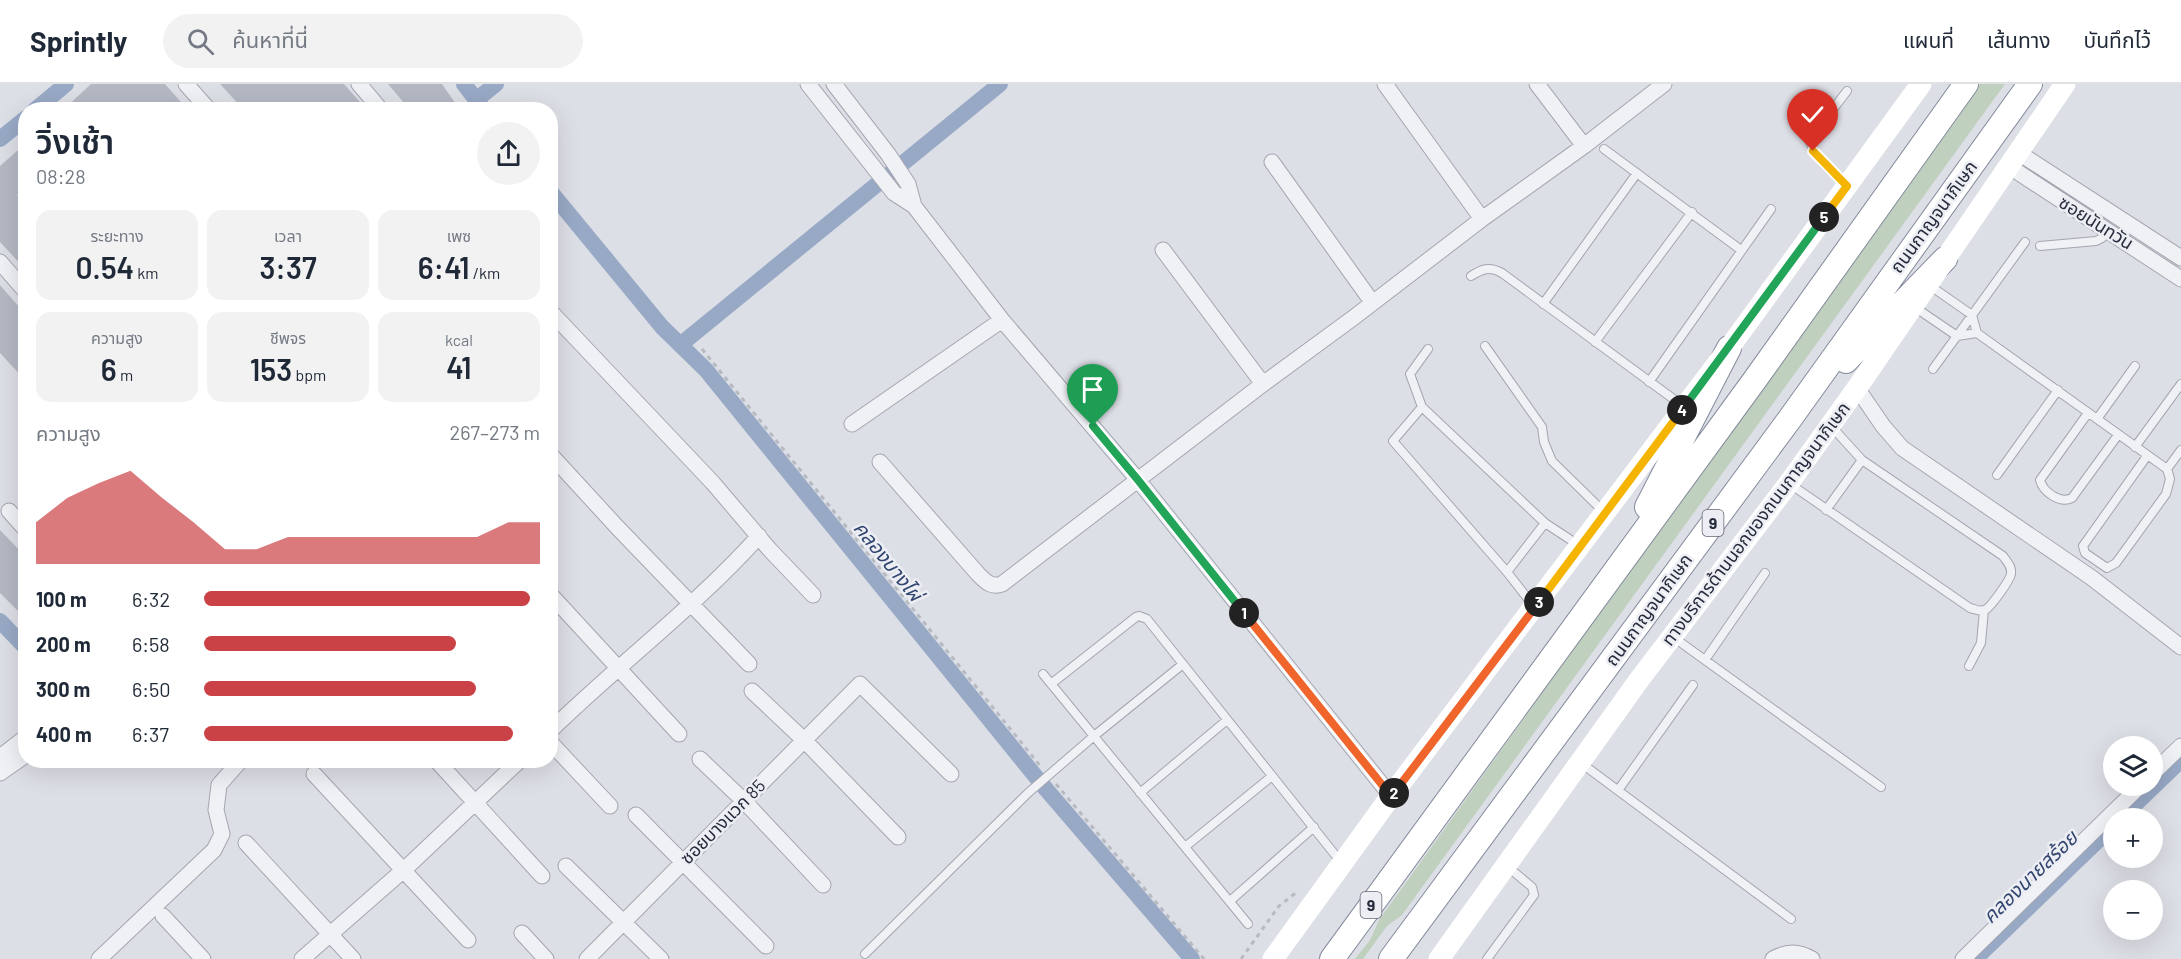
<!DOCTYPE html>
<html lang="th">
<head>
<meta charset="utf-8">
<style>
	body { margin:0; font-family:Barlow,"Noto Sans Thai",sans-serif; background:#f2f2f3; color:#1f2937; height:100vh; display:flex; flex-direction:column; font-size:22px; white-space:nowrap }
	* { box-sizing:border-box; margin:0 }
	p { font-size:20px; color:#747a83 }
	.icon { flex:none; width:33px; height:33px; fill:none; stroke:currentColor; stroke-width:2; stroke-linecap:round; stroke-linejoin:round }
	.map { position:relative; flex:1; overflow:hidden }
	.drawer { position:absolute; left:18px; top:18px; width:540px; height:666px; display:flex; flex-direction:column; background:#fff; border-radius:24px; box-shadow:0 6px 24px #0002 }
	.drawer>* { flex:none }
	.fabs { position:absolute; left:2103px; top:652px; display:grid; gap:12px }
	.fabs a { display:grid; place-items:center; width:60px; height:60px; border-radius:50%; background:#fff; box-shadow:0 6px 24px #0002; font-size:30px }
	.pin { position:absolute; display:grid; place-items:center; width:51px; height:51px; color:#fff; margin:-62px -26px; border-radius:50% 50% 50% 0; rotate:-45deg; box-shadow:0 0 6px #0007 }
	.pin .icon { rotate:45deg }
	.km { position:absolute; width:30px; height:30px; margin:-15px; border-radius:50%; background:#222; color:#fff; font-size:16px; line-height:30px; text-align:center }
	.round { display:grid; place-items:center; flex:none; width:63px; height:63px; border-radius:32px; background:#f2f2f3 }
	.head { display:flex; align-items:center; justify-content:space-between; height:102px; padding:0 18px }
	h1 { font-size:33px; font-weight:600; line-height:45px }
	.stats { display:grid; grid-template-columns:repeat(3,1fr); gap:9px; height:102px; padding:6px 18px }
	.stats div { display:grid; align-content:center; border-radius:15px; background:#f2f2f3; text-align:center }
	.stats b { font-size:30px; font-weight:600 }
	.stats small { font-size:16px; font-weight:400 }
	.stats p { font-size:16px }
	.chart { height:168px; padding:12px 18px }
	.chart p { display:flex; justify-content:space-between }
	.chart svg { width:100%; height:108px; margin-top:6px; fill:#cb4246; opacity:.7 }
	ul { padding:0 18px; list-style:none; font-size:20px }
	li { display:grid; grid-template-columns:96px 72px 1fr; align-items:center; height:45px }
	li i { height:15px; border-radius:8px; background:#cb4246 }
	header { display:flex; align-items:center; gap:36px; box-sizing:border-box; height:84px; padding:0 30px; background:#fff; border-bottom:2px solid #e0e1e3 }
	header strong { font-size:28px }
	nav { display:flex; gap:33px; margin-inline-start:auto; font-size:21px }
	.search { width:420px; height:54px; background:#f2f2f3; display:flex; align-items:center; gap:15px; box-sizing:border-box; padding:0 21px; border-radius:33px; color:#747a83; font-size:22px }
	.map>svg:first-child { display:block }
	.green { fill:#c0d0be }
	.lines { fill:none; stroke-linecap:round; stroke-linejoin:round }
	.canal { stroke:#98a9c6; stroke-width:16 }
	.building { fill:#b4b8c3 }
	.service-casing { stroke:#a3a6b0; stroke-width:10 }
	.minor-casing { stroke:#a3a6b0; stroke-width:17 }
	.trunk-casing { stroke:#848b9d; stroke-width:26 }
	.path { stroke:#b7bac1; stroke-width:3; stroke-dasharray:4.5 4.5; stroke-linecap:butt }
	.service { stroke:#eff1f5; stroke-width:8 }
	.minor { stroke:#eff1f5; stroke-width:15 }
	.secondary { stroke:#fff; stroke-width:21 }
	.trunk { stroke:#fff; stroke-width:24 }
	.split-1-casing { stroke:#fff; stroke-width:12 }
	.split-2-casing { stroke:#fff; stroke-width:12 }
	.split-3-casing { stroke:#fff; stroke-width:12 }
	.split-4-casing { stroke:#fff; stroke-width:12 }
	.split-5-casing { stroke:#fff; stroke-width:12 }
	.split-6-casing { stroke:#fff; stroke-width:12 }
	.split-1 { stroke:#22a559; stroke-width:8 }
	.split-2 { stroke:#f0652b; stroke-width:8 }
	.split-3 { stroke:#f0652b; stroke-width:8 }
	.split-4 { stroke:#f5b400; stroke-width:8 }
	.split-5 { stroke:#22a559; stroke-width:8 }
	.split-6 { stroke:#f5b400; stroke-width:8 }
	.labels { text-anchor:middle; stroke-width:5; stroke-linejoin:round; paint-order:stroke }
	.shield { fill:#eceef4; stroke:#626674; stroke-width:1.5 }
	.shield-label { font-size:16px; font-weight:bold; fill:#272c3d }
	.street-label { font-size:18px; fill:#272c3d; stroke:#eceef4 }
	.water-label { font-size:20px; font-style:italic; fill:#324670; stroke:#eceef4 }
</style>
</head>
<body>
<header>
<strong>Sprintly</strong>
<div class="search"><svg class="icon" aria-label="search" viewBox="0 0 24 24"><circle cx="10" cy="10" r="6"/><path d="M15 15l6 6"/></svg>ค้นหาที่นี่</div>
<nav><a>แผนที่</a><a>เส้นทาง</a><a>บันทึกไว้</a></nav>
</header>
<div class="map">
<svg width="2181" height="875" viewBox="0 0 2181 875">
	<rect width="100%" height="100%" fill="#dddfe6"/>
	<path class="green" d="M1980,0h25l-603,831 -15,11 -24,33h-8l15,-19 9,-20z"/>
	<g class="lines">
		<path class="canal" d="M464,0l20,26
			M476,16l20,-16
			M35,26l31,-26
			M0,55l26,-21
			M550,107l112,136 44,43 339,418 147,171
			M680,261l320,-261
			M0,537l26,27
			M2120,735l61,-59
			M1975,875l139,-134"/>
	</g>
	<path class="building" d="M91,0h74l23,26h-125z
		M220,0h124l23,26h-123z
		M388,0h54l18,26h-50z
		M26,59v44l-9,8 9,9v66l-26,-28v-76z
		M0,201l26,30v66l-26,-28z
		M0,446l26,27v62l-26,-26z"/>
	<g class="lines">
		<g class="service-casing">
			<path id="service" d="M1604,65l137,101
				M1846,101c-14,-13 -29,-25 -36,-43l3,-7 34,-44
				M2040,162l56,-5 6,-3 7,-7
				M1471,192c11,-7 18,-10 31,-3l181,133
				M1929,201l43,30 5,18 190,136 3,10 -4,15 -50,69 -9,5 -22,-15 -2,-7 64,-90
				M1543,220l94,-131
				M1913,222l44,30 20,-3
				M1595,258l97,-130
				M1485,262l57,81 2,15 8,19 52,51
				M1933,285l92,-127
				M1649,298l122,-173
				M1422,323l-12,-33 18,-25
				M2088,329l-48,67c3,12 20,24 32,18l46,-63
				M2097,335l38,-53
				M2135,363l46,-63
				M2167,385l14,-19
				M1997,391l61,-85
				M1790,400l180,124c5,1 10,4 15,2 6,-3 25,-30 26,-36 1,-8 -4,-12 -8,-18l-141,-96
				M1826,426l36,-50 -30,-33
				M1507,488l-114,-131 29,-34 123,116
				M1532,520l-25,-32 38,-49 35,23
				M1673,553l208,150
				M1705,576l60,-87
				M1969,582l12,-23 3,-33
				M1043,590l205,250
				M1051,600l85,-67 3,-1 8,3 193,242
				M1581,679l210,156
				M1619,705l74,-104
				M1140,709l87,-73
				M1185,763l87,-71
				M1230,817l84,-74
				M865,870l163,-161 66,-57 89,-72
				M1487,875l47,-64 -2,-8 -24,-20"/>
		</g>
		<g class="minor-casing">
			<path id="minor" d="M186,0l23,26
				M359,0l22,26
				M808,0l86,109 20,13
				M834,0l54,70 20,30 6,22 88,114 136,160 253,316
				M1385,0l97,135
				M1537,0l47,62
				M2019,69l162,105
				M1272,78l100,140
				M2010,83l171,112
				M1163,166l100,134
				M0,178l26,30
				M550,227l163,172 57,67 43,45
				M1857,304l26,38 19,22 190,130 89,69
				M852,340l150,-104
				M550,370l67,73 132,137
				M880,378l98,112c7,7 13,14 24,10l261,-200 90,-66 129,-99 102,-73 80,-62
				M9,427l17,19
				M550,510l129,140
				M752,607l52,49 94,97
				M550,647c69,-67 145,-124 209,-195
				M550,658l60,64
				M0,673l26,-20
				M700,675l44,42 79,84
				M436,676l106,116
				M0,689l26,-18
				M314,690l154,166
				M2152,690l29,-28
				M636,731l130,131
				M246,759l107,116
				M566,782l95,93
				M163,832l40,43
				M522,849l24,26
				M99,875l115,-109 8,-16 -6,-24 3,-25 22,-25
				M302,875l105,-92 113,-107
				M587,875l273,-275 91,90
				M1773,875c14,-8 25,-8 39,0
				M1963,875l177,-173"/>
		</g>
		<g class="trunk-casing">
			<path id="trunk" d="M1846,277l99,-102
				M1647,423l82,-159
				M1332,875l422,-578 212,-297
				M1391,875l398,-539 241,-336"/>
		</g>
		<path class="path" d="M702,265l340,419
			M1056,700l148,175
			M1241,875l38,-53 18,-14"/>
		<use href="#service" class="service"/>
		<use href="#minor" class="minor"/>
		<path class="secondary" d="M1273,875l118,-163 338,-448 192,-264
			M1439,875l200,-279 150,-197 68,-95 208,-304"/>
		<use href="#trunk" class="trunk"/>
	</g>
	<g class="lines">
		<g class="split-1-casing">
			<path id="split-1" d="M1093,342l45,54 106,133"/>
		</g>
		<g class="split-2-casing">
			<path id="split-2" d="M1244,529l147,183 3,-3"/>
		</g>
		<g class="split-3-casing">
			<path id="split-3" d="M1394,709l145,-191"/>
		</g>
		<g class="split-4-casing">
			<path id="split-4" d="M1539,518l143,-192"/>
		</g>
		<g class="split-5-casing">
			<path id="split-5" d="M1682,326l142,-193"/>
		</g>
		<g class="split-6-casing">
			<path id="split-6" d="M1813,67l34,35 -23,31"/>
		</g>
		<use href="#split-1" class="split-1"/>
		<use href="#split-2" class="split-2"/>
		<use href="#split-3" class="split-3"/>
		<use href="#split-4" class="split-4"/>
		<use href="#split-5" class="split-5"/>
		<use href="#split-6" class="split-6"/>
	</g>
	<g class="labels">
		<g class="shield">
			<rect x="1702.5" y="426" width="21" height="26" rx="4.5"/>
			<rect x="1360.5" y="808" width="21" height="26" rx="4.5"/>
		</g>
		<g class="shield-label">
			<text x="1713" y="445">9</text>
			<text x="1371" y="827">9</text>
		</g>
		<g class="street-label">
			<text transform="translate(1934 133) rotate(-54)" y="6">ถนนกาญจนาภิเษก</text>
			<text transform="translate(2096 139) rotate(32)" y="6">ซอยนันทวัน</text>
			<text transform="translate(1756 440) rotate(-53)" y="6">ทางบริการด้านนอกของถนนกาญจนาภิเษก</text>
			<text transform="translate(1649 526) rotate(-54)" y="6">ถนนกาญจนาภิเษก</text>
			<text transform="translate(723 738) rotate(-45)" y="6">ซอยบางแวก 85</text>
		</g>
		<g class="water-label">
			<text transform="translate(888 477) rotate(51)" y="7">คลองบางไผ่</text>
			<text transform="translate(2030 793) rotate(-44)" y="7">คลองนายสร้อย</text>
		</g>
	</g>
</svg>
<div class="fabs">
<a><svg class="icon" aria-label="layers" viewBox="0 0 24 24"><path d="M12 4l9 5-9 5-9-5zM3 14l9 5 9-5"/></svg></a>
<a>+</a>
<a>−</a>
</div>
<div class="pin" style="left:1093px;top:342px;background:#1e9e55"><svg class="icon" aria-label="arrive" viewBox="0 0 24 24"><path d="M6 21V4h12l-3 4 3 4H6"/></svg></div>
<div class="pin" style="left:1813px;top:67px;background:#d93025"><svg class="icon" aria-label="check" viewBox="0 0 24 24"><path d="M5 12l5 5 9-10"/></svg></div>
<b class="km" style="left:1244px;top:529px">1</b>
<b class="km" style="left:1394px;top:709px">2</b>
<b class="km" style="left:1539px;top:518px">3</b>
<b class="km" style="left:1682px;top:326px">4</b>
<b class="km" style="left:1824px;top:133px">5</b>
<section class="drawer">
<div class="head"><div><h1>วิ่งเช้า</h1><p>08:28</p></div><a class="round"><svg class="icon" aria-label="share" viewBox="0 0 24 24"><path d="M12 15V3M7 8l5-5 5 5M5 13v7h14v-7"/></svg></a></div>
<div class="stats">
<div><p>ระยะทาง</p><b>0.54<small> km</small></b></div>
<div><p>เวลา</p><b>3:37</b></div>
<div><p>เพซ</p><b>6:41<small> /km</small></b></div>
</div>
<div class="stats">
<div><p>ความสูง</p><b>6<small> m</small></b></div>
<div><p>ชีพจร</p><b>153<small> bpm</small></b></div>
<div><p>kcal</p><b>41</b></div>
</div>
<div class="chart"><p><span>ความสูง</span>267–273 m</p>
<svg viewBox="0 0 160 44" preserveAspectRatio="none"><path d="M0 44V27L10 17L20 11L30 6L40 17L50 27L60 38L70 38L80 33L90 33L100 33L110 33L120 33L130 33L140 33L150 27L160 27V44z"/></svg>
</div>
<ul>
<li><b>100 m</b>6:32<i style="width:97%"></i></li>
<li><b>200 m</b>6:58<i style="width:75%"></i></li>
<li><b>300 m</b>6:50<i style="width:81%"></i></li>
<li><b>400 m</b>6:37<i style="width:92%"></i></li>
</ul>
</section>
</div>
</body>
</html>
